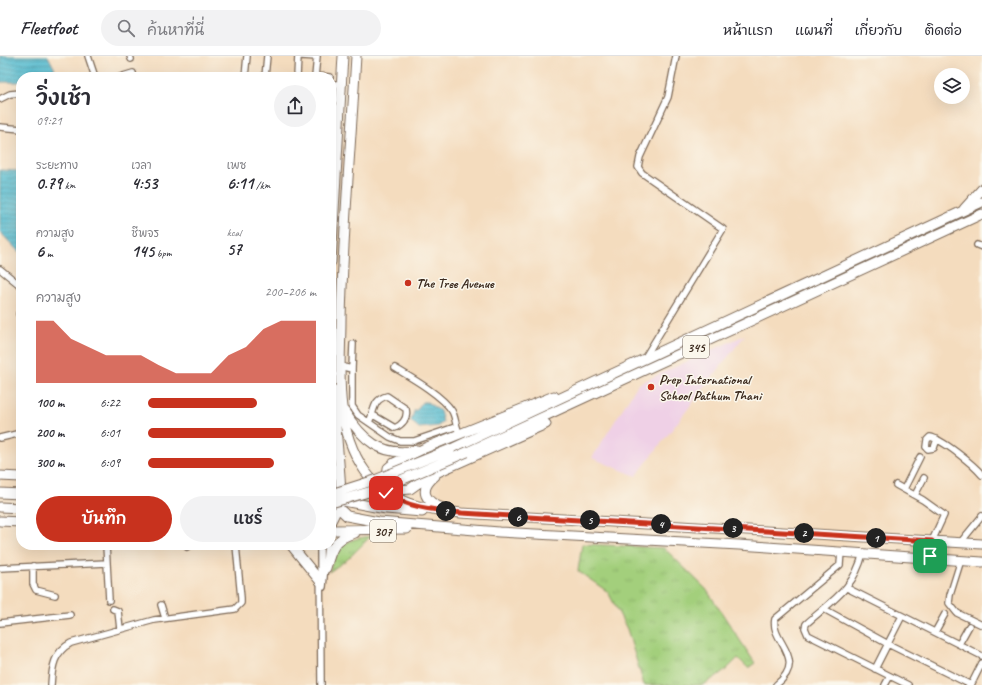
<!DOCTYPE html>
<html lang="th">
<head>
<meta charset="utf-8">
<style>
	body { margin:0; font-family:Caveat,"Playpen Sans Thai",sans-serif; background:#f2f2f3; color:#2b2b33; height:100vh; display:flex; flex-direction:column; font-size:15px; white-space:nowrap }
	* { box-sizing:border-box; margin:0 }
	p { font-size:13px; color:#7c7c81 }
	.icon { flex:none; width:22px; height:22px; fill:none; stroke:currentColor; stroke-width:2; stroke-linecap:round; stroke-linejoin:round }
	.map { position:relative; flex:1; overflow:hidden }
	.details { position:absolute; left:16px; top:16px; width:320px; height:478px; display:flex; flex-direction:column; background:#fff; border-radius:16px; box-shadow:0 4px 16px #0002 }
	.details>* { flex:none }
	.controls { position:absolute; left:934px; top:12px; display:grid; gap:8px }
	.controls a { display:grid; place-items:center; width:36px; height:36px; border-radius:50%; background:#fff; box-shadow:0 4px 16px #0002; font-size:20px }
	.pin { position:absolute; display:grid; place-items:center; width:34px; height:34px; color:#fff; margin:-17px; border-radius:8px; box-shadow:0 2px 6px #0006 }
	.km { position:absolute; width:20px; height:20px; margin:-10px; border-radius:50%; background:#222; color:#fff; font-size:11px; line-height:20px; text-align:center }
	.round { display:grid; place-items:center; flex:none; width:42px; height:42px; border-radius:21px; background:#f2f2f3 }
	.head { display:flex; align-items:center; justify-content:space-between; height:68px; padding:0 20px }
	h1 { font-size:22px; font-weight:600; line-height:30px }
	.figures { display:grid; grid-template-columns:repeat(3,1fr); gap:6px; height:68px; padding:4px 20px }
	.figures div { display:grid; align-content:center }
	.figures b { font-size:17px; font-weight:600 }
	.figures small { font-size:11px; font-weight:400 }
	.figures p { font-size:11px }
	.chart { height:112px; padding:8px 20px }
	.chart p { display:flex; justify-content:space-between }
	.chart svg { width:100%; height:72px; margin-top:4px; fill:#c8321e; opacity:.7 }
	.action { display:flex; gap:8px; margin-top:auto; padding:8px 20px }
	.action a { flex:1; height:46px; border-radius:24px; background:#c8321e; color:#fff; font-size:16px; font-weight:600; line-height:46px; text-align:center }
	.action a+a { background:#f2f2f3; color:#2b2b33 }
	ul { padding:0 20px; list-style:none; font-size:13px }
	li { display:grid; grid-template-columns:64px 48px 1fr; align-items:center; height:30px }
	li i { height:10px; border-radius:5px; background:#c8321e }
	header { display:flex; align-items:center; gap:24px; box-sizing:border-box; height:56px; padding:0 20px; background:#fff; border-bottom:1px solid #e1e1e2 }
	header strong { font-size:19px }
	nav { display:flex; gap:22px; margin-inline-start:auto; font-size:14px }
	.search { width:280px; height:36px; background:#f2f2f3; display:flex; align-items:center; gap:10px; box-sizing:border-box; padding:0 14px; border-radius:22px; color:#7c7c81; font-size:15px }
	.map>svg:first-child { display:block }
	.built { fill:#efd0e6 }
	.grass { fill:url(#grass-tufts); stroke:#6f7c4d }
	.water { fill:url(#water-rules); stroke:#467276 }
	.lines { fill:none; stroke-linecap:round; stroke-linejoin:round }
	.minor-casing { stroke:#7c6856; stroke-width:8 }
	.primary-casing { stroke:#7c6856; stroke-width:11 }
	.minor { stroke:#fff; stroke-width:5.5 }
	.primary { stroke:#fff; stroke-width:9 }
	.primary-bridge-casing { stroke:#7c6856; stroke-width:11; stroke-linecap:butt }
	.primary-bridge { stroke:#fff; stroke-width:9 }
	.route-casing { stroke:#fff; stroke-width:8 }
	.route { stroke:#c8321e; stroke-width:5 }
	.poi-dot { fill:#c8321e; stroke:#fbf7ec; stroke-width:1.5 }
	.labels { text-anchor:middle; stroke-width:3; stroke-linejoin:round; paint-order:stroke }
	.shield { fill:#fbf7ec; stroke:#75685c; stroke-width:1 }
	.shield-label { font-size:13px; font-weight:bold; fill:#3b2a1e }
	.poi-label { font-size:14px; font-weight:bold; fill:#3b2a1e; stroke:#fbf7ec; text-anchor:start }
</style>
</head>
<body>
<header>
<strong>Fleetfoot</strong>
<div class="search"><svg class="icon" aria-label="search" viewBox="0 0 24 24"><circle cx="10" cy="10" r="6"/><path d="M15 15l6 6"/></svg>ค้นหาที่นี่</div>
<nav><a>หน้าแรก</a><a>แผนที่</a><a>เกี่ยวกับ</a><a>ติดต่อ</a></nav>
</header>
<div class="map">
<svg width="982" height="629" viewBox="0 0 982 629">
	<defs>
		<pattern id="grass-tufts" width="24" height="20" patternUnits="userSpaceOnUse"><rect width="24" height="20" fill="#a3cf7c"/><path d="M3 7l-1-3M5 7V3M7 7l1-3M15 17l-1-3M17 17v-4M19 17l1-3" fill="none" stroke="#8db26b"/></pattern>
		<pattern id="water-rules" width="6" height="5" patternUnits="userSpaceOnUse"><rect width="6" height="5" fill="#51bacf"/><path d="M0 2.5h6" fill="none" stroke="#4497a7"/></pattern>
	</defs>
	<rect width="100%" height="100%" fill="#fbf7ec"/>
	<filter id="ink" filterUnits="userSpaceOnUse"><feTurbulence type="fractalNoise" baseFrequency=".025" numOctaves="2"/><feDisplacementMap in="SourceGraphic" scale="8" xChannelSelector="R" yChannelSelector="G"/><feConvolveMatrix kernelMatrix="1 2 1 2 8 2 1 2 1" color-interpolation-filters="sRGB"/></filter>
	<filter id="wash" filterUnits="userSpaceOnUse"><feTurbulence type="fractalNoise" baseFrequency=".012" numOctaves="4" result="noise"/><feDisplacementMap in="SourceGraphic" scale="16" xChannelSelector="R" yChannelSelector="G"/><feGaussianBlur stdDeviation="0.9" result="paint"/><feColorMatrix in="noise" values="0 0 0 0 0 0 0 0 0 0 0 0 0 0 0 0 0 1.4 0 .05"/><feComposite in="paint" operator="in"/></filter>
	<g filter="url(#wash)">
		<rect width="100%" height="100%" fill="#f4dcbe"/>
		<path class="built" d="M745,279l-109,141 -44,-18 46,-74z"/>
		<path class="grass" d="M371,480l-23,23 -19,13c9,-27 14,-32 42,-36z
			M582,488l82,4 42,41 49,74 -7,5 -10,-10 -12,12 -23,15h-59l-17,-56 -19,-37 -30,-21z"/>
		<path class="water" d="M0,0h48l11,21h-38v5h-21z
			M0,114l21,1v83l-21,-22z
			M422,346h5l13,9 3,11 -5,4 -19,2 -8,-7 3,-10 3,-1z"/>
	</g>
	<g filter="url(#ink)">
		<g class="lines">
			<g class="minor-casing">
				<path id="minor" d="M88,0l7,21
					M130,0l1,3
					M302,0l15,1
					M315,20l15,1
					M120,21l13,-4
					M245,21l2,-21
					M265,21l2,-21
					M297,21l1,-21
					M315,21l2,-21
					M331,28h10
					M0,43l10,-5 11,-1
					M0,71l21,2
					M977,189l5,2
					M0,213l21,17
					M21,253l-2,5 2,3
					M644,303l79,-130 -81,-56 -4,-6 2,-10 28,-60 8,-41
					M339,310l13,3v37l6,9 32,22 10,4h14l41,-14
					M395,312c15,9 47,27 57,43 4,7 3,15 8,23
					M352,313l1,-25
					M369,366c6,-11 3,-22 18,-26l19,13c2,9 -3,15 -11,19l-22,-13
					M0,382l21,-5
					M937,383l-3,9 -6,1 -2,-2 1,-7 3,-3c12,2 44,28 52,38
					M896,429l27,15 21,15 -12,26
					M904,433l16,-32
					M915,439l9,-17
					M960,487l22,-27
					M106,489l1,18
					M186,489l1,2
					M320,489l1,140
					M863,497c-9,36 -30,47 -57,71l-1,4 3,7 100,50
					M961,504l-11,35 -1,8 8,10 25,12
					M33,510v18l3,6 19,5
					M0,512l107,-5 2,37
					M323,531l4,-42
					M847,532l135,68
					M161,549l4,13
					M113,553l5,2 2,18
					M824,553l64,35 83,41
					M0,567l70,-8
					M935,576l10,-18
					M959,588l10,-18
					M875,613l27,-53
					M51,629c1,-18 3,-33 20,-42l83,-23 81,-11 6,-6v-5l-5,-53
					M776,629c33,-27 -6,-43 -1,-66l65,-54 1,-14
					M885,629l5,-9
					M971,629l11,-22"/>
			</g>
			<g class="primary-casing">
				<path id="primary" d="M356,0c-5,88 -13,175 -15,263 0,29 -3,58 1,88 2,21 10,46 23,64 24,33 59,38 96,42l521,31
					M964,153l18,-20
					M331,206l12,-206
					M344,355c18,28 37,47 73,39
					M546,368l-119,53 -17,12 -10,1 -13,-11 1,-11 6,-5 31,-15 129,-52
					M451,393l531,-247
					M467,396l515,-238
					M0,420l21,1
					M435,420c-17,14 -10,26 8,32
					M331,421l5,-8
					M0,437l21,1
					M338,444l48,9 36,3
					M331,445l16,15 32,6 120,10 240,13 243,17
					M0,451l21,1
					M0,465l21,1
					M331,465l10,-20v-6c-1,-35 -7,-69 -6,-105
					M331,474l76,-1
					M291,489l29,36
					M326,512c5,-18 8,-30 29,-35"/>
			</g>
			<use href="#minor" class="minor"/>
			<use href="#primary" class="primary"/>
			<g class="primary-bridge-casing">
				<path id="primary-bridge" d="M331,438l44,-14 76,-31
					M331,447l51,-15 85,-36"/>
			</g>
			<use href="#primary-bridge" class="primary-bridge"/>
		</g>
	</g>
	<g class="lines" filter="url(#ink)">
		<g class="route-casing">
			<path id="route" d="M386,437c22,15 49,17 76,20l470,28 -4,9 2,6"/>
		</g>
		<use href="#route" class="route"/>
	</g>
	<g class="poi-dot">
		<circle cx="408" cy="227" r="4"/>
		<circle cx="651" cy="331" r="4"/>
	</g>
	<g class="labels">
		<g class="shield">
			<rect x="683" y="280" width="26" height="22" rx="3"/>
			<rect x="370" y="464" width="26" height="22" rx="3"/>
		</g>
		<g class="shield-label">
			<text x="696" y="296">345</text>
			<text x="383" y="480">307</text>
		</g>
		<g class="poi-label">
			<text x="416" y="232">The Tree Avenue</text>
			<text x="659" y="328">Prep International<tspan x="659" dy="16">School Pathum Thani</tspan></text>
		</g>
	</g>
</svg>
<div class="controls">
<a><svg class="icon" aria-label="layers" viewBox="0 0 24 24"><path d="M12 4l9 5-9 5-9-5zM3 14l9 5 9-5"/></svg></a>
</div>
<div class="pin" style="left:930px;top:500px;background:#1e9e55"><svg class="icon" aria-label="arrive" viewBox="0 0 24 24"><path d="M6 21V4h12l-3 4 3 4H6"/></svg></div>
<div class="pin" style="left:386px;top:437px;background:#d93025"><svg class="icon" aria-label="check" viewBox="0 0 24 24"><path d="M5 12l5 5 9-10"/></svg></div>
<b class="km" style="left:876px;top:482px">1</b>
<b class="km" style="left:804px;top:477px">2</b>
<b class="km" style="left:733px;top:472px">3</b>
<b class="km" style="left:661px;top:468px">4</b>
<b class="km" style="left:590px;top:464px">5</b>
<b class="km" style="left:518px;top:461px">6</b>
<b class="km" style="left:446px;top:455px">7</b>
<section class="details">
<div class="head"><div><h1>วิ่งเช้า</h1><p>09:21</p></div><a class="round"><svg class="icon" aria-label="share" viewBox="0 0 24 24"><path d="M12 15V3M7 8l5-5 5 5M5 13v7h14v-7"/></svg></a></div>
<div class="figures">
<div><p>ระยะทาง</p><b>0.79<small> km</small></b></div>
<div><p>เวลา</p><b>4:53</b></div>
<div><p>เพซ</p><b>6:11<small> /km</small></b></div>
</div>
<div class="figures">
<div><p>ความสูง</p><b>6<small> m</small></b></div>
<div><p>ชีพจร</p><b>145<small> bpm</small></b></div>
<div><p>kcal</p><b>57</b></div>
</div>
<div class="chart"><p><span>ความสูง</span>200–206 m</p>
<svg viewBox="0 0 160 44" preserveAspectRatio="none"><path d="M0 44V6L10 6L20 17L30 22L40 27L50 27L60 27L70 33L80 38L90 38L100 38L110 27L120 22L130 11L140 6L150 6L160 6V44z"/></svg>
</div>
<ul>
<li><b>100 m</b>6:22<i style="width:65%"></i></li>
<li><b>200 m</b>6:01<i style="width:82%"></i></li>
<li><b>300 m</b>6:09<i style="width:75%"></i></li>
</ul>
<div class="action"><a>บันทึก</a><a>แชร์</a></div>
</section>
</div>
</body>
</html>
